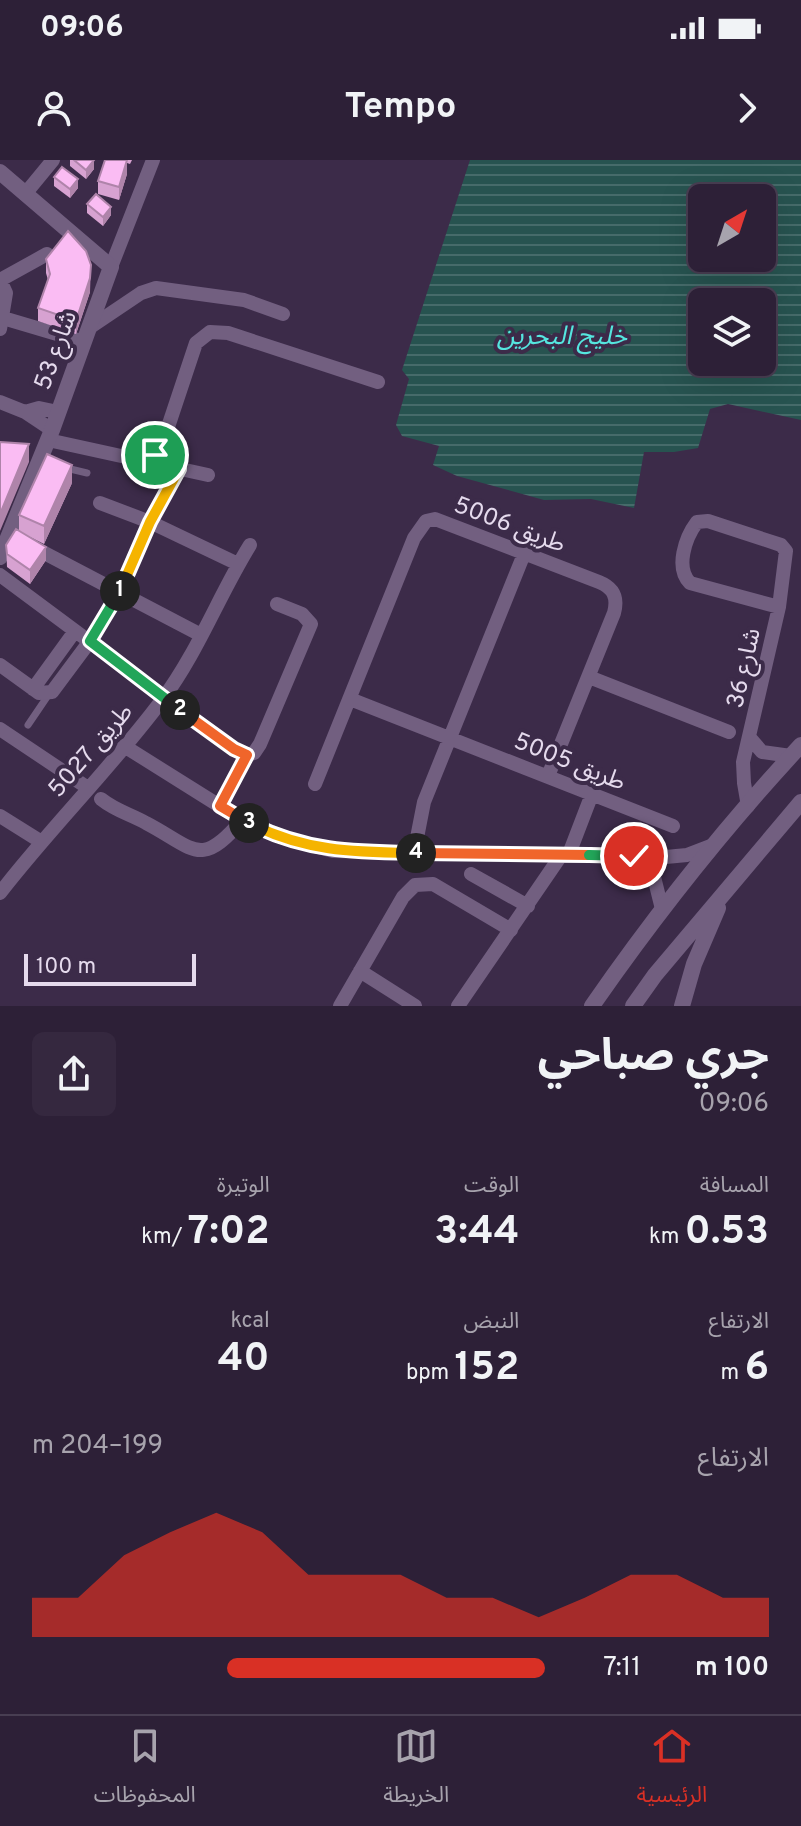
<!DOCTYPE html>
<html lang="ar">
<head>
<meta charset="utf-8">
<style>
	body { margin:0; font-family:Overpass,"Noto Sans Arabic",sans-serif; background:#35283f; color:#f1f3f6; direction:rtl; height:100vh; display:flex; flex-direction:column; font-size:30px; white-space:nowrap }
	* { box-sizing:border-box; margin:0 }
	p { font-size:26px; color:#a7a3ad }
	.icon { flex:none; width:44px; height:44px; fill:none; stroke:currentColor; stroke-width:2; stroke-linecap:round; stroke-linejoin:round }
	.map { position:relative; height:846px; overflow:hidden; direction:ltr }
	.sheet { display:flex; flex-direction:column; background:#2d2037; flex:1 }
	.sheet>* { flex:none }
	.needle { width:52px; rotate:39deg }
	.fabs { position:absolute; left:688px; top:24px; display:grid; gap:16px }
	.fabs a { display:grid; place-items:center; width:88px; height:88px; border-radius:12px; background:#2d2037; box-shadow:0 8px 32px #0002,0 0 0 2px #483e52; font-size:40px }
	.scale { position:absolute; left:24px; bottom:20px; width:172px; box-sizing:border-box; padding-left:8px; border:4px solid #e5daed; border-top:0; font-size:22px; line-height:28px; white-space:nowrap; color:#e5daed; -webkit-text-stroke:6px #3c2b49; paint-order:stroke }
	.pin { position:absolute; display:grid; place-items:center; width:68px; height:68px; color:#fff; margin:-34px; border:4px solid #fff; border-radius:50%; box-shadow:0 2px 8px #0007 }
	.km { position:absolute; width:40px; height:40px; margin:-20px; border-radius:50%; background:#222; color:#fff; font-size:22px; line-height:40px; text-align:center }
	.round { display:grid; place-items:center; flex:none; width:84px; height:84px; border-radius:12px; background:#35283f }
	.head { display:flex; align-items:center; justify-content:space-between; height:136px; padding:0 32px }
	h1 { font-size:44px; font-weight:700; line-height:60px }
	.metrics { display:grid; grid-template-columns:repeat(3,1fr); gap:12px; height:136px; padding:8px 32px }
	.metrics div { display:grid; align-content:center }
	.metrics b { font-size:40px; font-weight:700 }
	.metrics small { font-size:22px; font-weight:400 }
	.metrics p { font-size:22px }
	.chart { height:224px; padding:16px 32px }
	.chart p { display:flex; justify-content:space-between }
	.chart svg { width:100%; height:144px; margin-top:8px; fill:#d93025; opacity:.7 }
	ul { padding:0 32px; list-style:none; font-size:26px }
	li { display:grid; grid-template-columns:128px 96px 1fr; align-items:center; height:60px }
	li i { height:20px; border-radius:10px; background:#d93025 }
	.status { display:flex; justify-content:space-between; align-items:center; height:56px; padding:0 40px; background:#2d2037; direction:ltr }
	.status svg { height:22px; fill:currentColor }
	header { display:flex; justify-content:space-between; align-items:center; height:104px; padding:0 32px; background:#2d2037; font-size:36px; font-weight:700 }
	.tabs { display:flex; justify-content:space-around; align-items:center; height:112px; border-top:2px solid #483e52; background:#2d2037; font-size:22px; color:#a7a3ad }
	.tabs a { display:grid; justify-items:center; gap:4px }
	.tabs .selected { color:#d93025 }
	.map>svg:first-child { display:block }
	.water { fill:url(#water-rules); fill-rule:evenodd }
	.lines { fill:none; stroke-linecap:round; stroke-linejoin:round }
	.service { stroke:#725f80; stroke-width:7 }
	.minor { stroke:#725f80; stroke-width:14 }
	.tertiary { stroke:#725f80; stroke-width:16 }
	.wall { fill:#d7a2d1 }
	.shaded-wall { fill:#af84aa }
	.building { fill:#fabcf3; stroke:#af84aa; stroke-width:2 }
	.split-1-casing { stroke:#fff; stroke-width:16 }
	.split-2-casing { stroke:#fff; stroke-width:16 }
	.split-3-casing { stroke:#fff; stroke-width:16 }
	.split-4-casing { stroke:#fff; stroke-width:16 }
	.split-5-casing { stroke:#fff; stroke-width:16 }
	.split-6-casing { stroke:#fff; stroke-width:16 }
	.split-1 { stroke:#f5b400; stroke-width:10 }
	.split-2 { stroke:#22a559; stroke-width:10 }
	.split-3 { stroke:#f0652b; stroke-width:10 }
	.split-4 { stroke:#f5b400; stroke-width:10 }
	.split-5 { stroke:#f0652b; stroke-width:10 }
	.split-6 { stroke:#22a559; stroke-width:10 }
	.labels { text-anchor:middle; stroke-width:8; stroke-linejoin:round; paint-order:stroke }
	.street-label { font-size:24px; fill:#e5daed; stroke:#3c2b49 }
	.water-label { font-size:26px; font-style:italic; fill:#55e6df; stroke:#3c2b49 }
</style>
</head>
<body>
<div class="status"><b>09:06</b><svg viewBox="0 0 49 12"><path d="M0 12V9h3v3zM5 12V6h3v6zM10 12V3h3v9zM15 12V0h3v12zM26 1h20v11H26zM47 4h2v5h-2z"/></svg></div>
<header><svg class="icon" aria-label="forward" viewBox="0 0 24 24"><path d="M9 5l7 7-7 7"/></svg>Tempo<svg class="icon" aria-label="person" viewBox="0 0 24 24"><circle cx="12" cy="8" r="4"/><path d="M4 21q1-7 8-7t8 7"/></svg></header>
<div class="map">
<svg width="801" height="846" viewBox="0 0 801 846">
	<defs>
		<pattern id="water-rules" width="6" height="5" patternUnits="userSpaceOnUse" patternTransform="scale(2)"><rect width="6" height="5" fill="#275350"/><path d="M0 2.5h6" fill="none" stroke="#466b6a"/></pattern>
	</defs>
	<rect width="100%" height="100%" fill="#3c2b49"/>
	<path class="water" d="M470,0h331v260l-73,-16 -18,5 -12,39 -24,4h-30l-10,56 -43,-9 -47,1 -87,-24 -24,-11 6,-19 -37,-10 -6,-11 13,-46 -7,-9zM702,38h60v60h-60zM702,142h60v60h-60z"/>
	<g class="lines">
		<path class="service" d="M62,307l25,6
			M28,565l21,-31
			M220,646l27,-51"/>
		<path class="minor" d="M25,34l28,-34
			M111,107l42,-107
			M0,120l47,-26
			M0,120l6,13 -6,36
			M3,158l81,24
			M89,168l52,-35 15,-5 88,12 39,14
			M0,242l25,10 27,18
			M25,252l14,-4 19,4
			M48,280l160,35
			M152,304l9,-16 35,-105 14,-11 18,1 150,49
			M100,343l50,19 88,42
			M31,386l170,89
			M0,415l234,174 13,6 7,-2 6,-9 51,-120 -9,-10 -25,-10
			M0,505l39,28 13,-1 38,-51 30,-51 30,-68 29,-53
			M589,517l140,55
			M33,529l42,-58
			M350,539l323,127
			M0,569l88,59
			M750,578l12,14 29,4
			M124,586l118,74 47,19 44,12 333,6 21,-2 26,-10
			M315,624l99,-246 12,-17 9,-2 164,63c15,6 19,16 15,31l-66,163
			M101,639c15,12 29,15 45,24 48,25 54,47 96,-3
			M748,646l-4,-23 -1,-21 36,-155 7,-56 -5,-6 -73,-24 -11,1c-12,16 -22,46 -7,61l89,24
			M0,656l40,25
			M414,693l10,-51 100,-248
			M569,694l23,-60
			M634,696l20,21 8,32
			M471,714l57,32
			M0,733c51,-66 112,-126 162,-193 36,-48 57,-105 88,-155
			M360,811l55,35
			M340,846l63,-109 12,-12 18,-1 78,46
			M458,846l104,-152"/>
		<path class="tertiary" d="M0,12l111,95 -59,163 -52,127
			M592,846c64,-92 133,-179 209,-261
			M633,846l22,-31 146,-173
			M682,846l12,-42 24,-56"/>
	</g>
	<path class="wall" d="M70,0h24v9l-8,10 -16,-13z
		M105,0h27l-2,4 -3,-1v11l-8,26 -21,-6v-13z
		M54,17l24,11 -8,10 -16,-12z
		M87,44l24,11 -8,11 -16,-13z
		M46,99l44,33 -14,42 -38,-13v-13l10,-28 -2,-7z
		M72,323l-28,61 -14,-7 16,23 -16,24 -23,-17 -1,-22 13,-14v-16z"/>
	<path class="shaded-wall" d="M94,0v9l-8,10v-9z
		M127,0v14l-8,26v-13z
		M78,19v9l-8,10v-9z
		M111,47v8l-8,11v-9z
		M91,105l-1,27 -14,42v-13z
		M29,284v18l-29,69v-17z
		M72,305v18l-28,61v-18z
		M46,387v13l-16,24v-14z"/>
	<path class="building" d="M74,0h20l-8,10z
		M105,0h22l-8,27 -21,-6z
		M62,7l16,12 -8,10 -16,-12z
		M96,34l15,13 -8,10 -16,-13z
		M68,71l18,20 5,14 -1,13 -14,43 -38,-13 12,-34 -4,-15z
		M0,282l29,2 -29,70z
		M47,294l25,11 -28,61 -25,-11z
		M16,369l30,18 -16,23 -23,-16 -1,-9z"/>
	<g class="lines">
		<g class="split-1-casing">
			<path id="split-1" d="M120,431l30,-69 29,-53 -27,-5 3,-9"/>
		</g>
		<g class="split-2-casing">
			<path id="split-2" d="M120,431l-30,50 90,69"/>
		</g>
		<g class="split-3-casing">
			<path id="split-3" d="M180,550l54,39 13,6 -27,51 29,17"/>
		</g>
		<g class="split-4-casing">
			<path id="split-4" d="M249,663c57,29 106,29 167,30"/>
		</g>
		<g class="split-5-casing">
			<path id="split-5" d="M416,693l173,2"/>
		</g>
		<g class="split-6-casing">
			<path id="split-6" d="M589,695l45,1"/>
		</g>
		<use href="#split-1" class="split-1"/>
		<use href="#split-2" class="split-2"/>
		<use href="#split-3" class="split-3"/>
		<use href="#split-4" class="split-4"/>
		<use href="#split-5" class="split-5"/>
		<use href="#split-6" class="split-6"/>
	</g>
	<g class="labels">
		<g class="street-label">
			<text transform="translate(55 190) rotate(-70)" y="8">شارع 53</text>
			<text transform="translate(510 364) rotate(21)" y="8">طريق 5006</text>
			<text transform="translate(743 508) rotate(-77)" y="8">شارع 36</text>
			<text transform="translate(90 590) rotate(-49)" y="8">طريق 5027</text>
			<text transform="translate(570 601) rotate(22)" y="8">طريق 5005</text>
		</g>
		<g class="water-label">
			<text x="562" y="184">خليج البحرين</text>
		</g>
	</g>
</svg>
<div class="fabs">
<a><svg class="needle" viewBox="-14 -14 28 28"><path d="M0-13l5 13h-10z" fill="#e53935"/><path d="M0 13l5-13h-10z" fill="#a7a3ad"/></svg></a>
<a><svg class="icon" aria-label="layers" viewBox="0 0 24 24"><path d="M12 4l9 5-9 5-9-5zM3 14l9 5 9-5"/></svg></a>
</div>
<div class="scale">100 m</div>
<div class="pin" style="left:155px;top:295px;background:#1e9e55"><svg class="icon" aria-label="arrive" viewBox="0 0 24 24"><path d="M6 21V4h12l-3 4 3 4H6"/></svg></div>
<div class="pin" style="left:634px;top:696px;background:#d93025"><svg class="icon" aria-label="check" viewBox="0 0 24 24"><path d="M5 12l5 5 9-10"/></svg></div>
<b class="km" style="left:120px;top:431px">1</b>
<b class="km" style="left:180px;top:550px">2</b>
<b class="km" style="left:249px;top:663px">3</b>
<b class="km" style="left:416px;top:693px">4</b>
</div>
<section class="sheet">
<div class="head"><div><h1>جري صباحي</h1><p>09:06</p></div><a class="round"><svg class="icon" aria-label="share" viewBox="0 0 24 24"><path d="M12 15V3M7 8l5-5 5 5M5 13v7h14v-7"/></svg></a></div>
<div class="metrics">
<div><p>المسافة</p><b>0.53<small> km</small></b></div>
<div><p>الوقت</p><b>3:44</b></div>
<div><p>الوتيرة</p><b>7:02<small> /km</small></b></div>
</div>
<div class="metrics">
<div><p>الارتفاع</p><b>6<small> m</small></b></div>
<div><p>النبض</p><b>152<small> bpm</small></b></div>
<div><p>kcal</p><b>40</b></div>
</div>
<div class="chart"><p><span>الارتفاع</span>199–204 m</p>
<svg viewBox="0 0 160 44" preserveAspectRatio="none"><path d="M0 44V32L10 32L20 19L30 12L40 6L50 12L60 25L70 25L80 25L90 32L100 32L110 38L120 32L130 25L140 25L150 32L160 32V44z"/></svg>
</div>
<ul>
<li><b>100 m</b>7:11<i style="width:62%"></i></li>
</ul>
</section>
<nav class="tabs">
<a class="selected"><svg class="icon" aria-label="home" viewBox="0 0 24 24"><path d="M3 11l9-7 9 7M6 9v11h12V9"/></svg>الرئيسية</a>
<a><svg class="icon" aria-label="map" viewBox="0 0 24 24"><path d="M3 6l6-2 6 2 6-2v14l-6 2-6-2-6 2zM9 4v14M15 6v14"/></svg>الخريطة</a>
<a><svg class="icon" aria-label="saved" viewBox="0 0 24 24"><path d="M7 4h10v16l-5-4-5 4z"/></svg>المحفوظات</a>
</nav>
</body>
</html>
